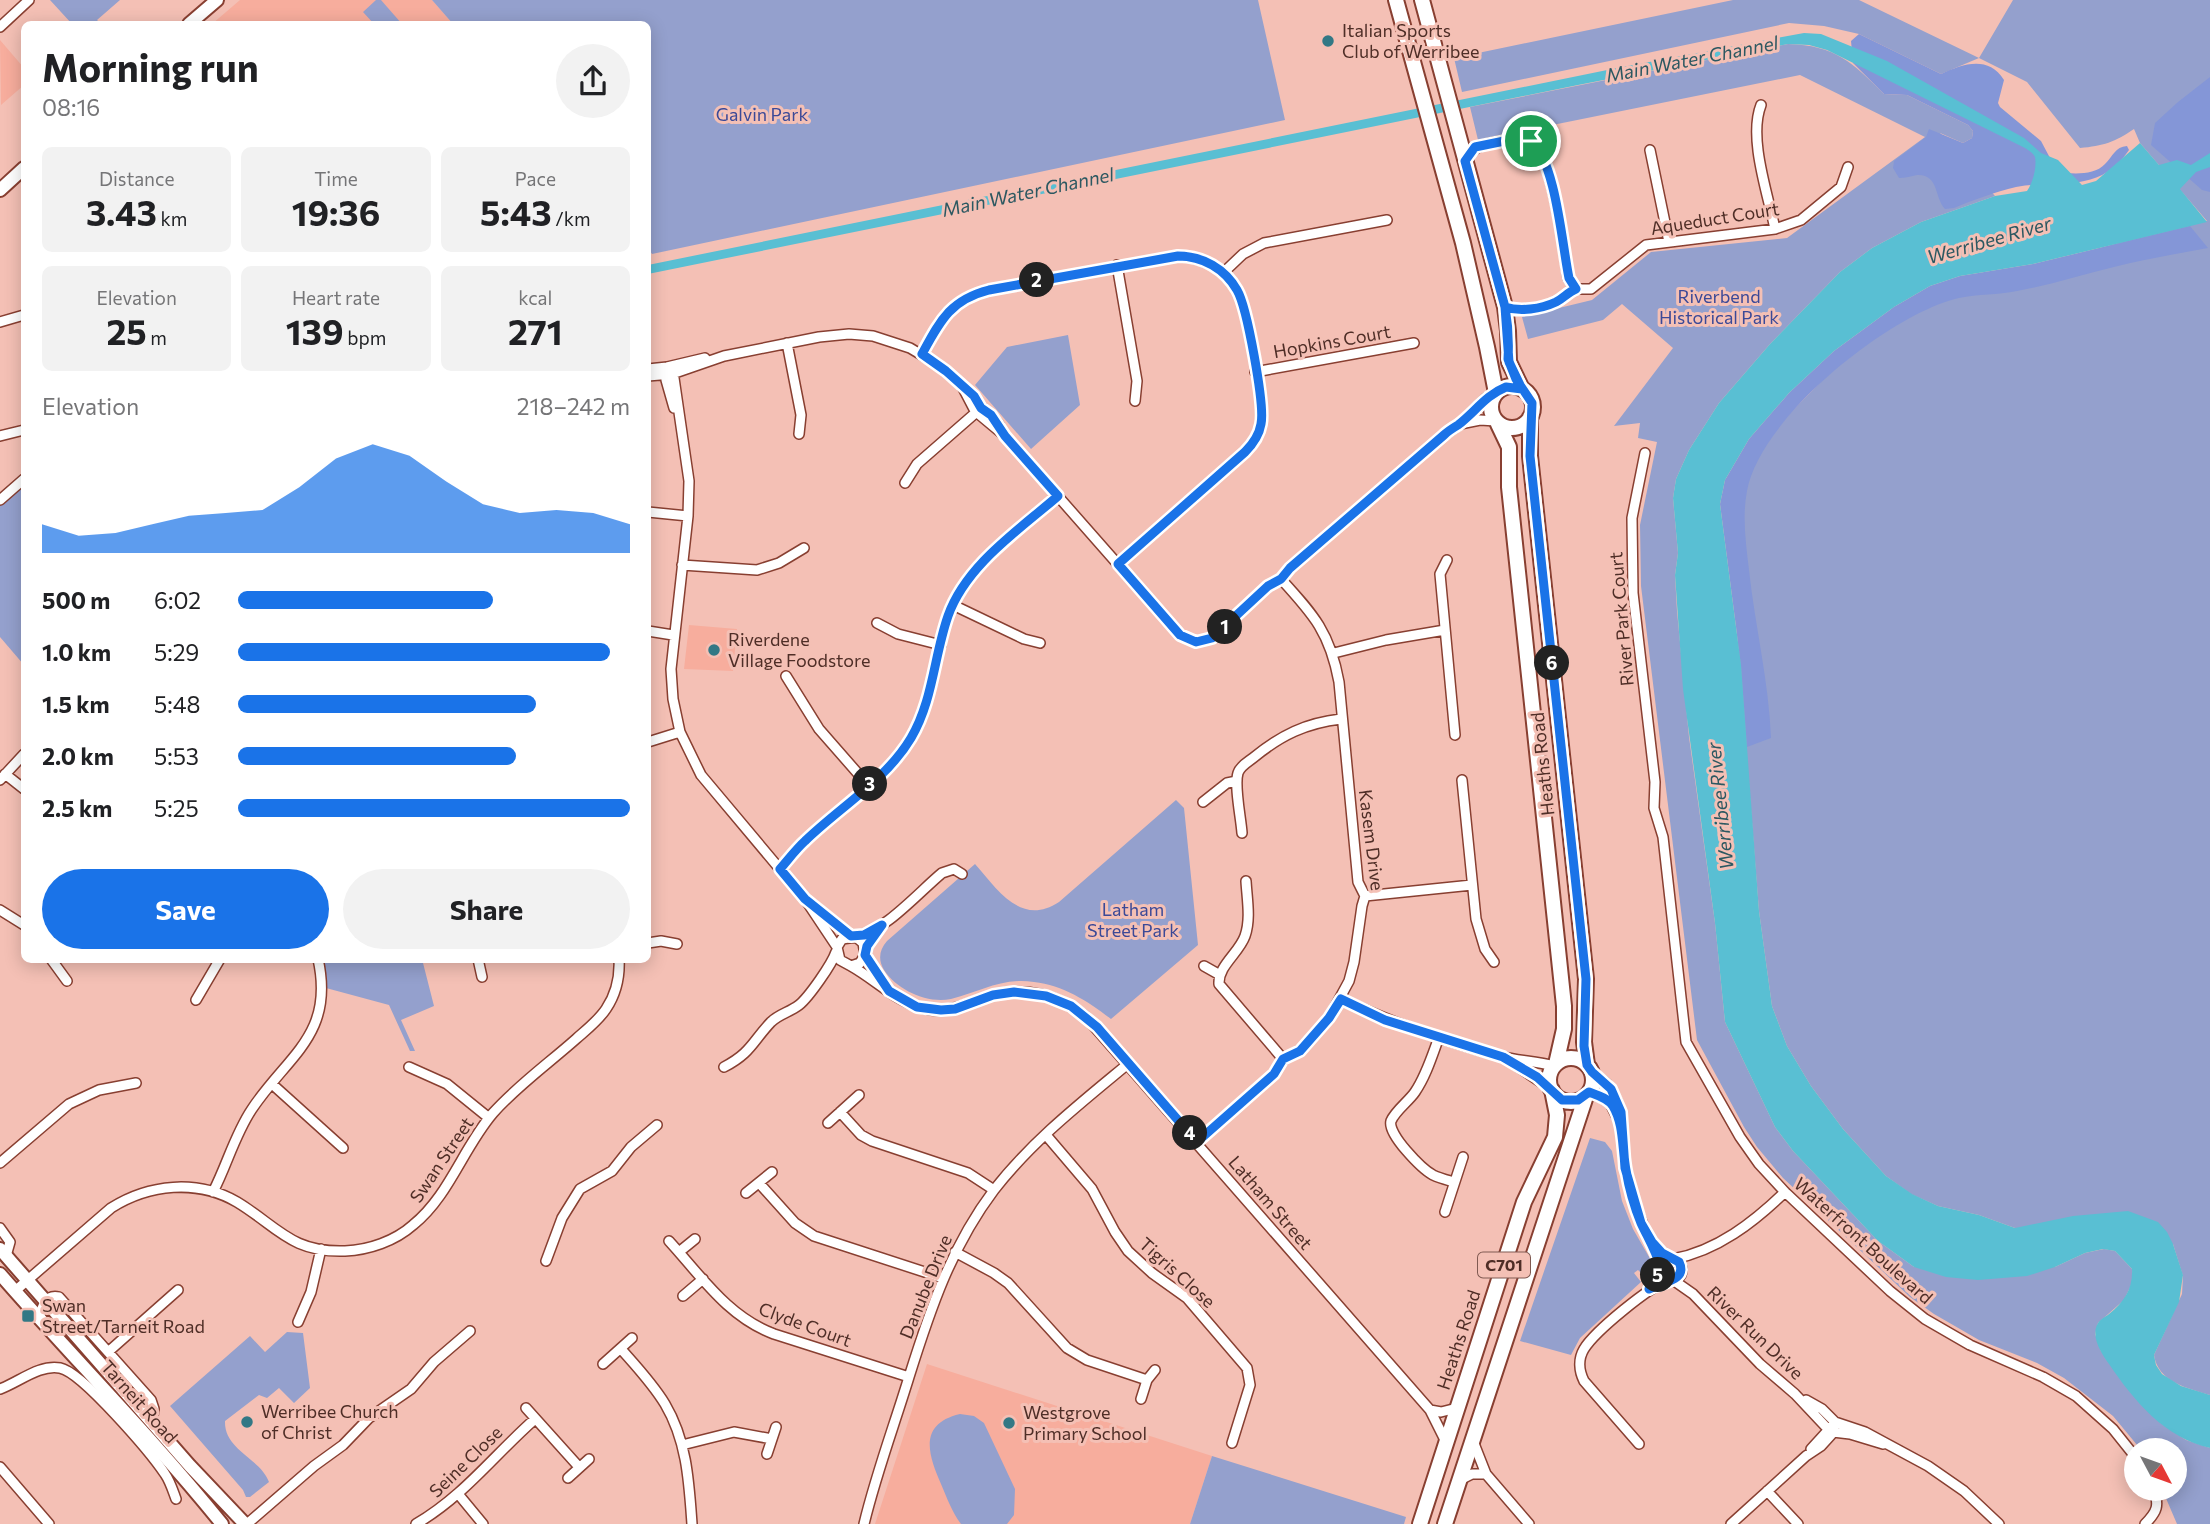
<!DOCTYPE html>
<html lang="en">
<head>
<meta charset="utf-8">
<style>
	body { margin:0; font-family:Commissioner,sans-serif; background:#f2f2f2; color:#202124; height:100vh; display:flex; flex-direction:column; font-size:26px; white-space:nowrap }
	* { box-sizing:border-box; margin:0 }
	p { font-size:23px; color:#757577 }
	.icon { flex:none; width:38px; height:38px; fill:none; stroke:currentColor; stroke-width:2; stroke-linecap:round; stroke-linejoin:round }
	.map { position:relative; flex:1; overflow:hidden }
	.side { position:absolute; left:21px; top:21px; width:630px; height:942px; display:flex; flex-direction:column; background:#fff; border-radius:10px; box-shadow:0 4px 18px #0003 }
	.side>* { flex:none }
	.needle { width:46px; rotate:131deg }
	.buttons { position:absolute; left:2124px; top:1438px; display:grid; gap:14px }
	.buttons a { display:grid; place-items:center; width:63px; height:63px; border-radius:50%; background:#fff; box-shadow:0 4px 18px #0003; font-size:35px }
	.pin { position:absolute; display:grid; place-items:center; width:60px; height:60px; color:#fff; margin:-30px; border:4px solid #fff; border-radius:50%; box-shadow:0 2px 7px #0007 }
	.km { position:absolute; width:35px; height:35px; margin:-18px; border-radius:50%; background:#222; color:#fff; font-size:19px; line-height:35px; text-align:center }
	.round { display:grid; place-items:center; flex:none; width:74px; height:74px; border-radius:37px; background:#f2f2f2 }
	.headline { display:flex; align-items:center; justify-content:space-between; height:119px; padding:0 21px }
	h1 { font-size:38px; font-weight:700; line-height:52px }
	.stats { display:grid; grid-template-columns:repeat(3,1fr); gap:10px; height:119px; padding:7px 21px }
	.stats div { display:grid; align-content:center; border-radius:10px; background:#f2f2f2; text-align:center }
	.stats b { font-size:35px; font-weight:700 }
	.stats small { font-size:19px; font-weight:400 }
	.stats p { font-size:19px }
	.chart { height:196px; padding:14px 21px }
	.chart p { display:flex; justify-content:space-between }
	.chart svg { width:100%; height:126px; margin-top:7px; fill:#1a73e8; opacity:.7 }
	.action { display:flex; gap:14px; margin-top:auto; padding:14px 21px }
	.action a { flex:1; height:80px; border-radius:42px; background:#1a73e8; color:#fff; font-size:28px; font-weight:700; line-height:80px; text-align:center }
	.action a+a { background:#f2f2f2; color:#202124 }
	ul { padding:0 21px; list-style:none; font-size:23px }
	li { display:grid; grid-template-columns:112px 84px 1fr; align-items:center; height:52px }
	li i { height:18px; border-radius:9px; background:#1a73e8 }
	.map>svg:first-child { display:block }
	.built { fill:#f7ad9d }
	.green { fill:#94a0cd }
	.forest { fill:#8496d7 }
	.water { fill:#59bfd3 }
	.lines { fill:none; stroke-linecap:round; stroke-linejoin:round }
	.street-casing { stroke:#883f31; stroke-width:12 }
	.secondary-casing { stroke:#883f31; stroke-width:16 }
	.primary-casing { stroke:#883f31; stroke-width:18 }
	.street { stroke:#fff; stroke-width:9 }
	.secondary { stroke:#fff; stroke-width:12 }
	.primary { stroke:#fff; stroke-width:14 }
	.route-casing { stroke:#fff; stroke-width:14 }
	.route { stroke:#1a73e8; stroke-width:9 }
	.poi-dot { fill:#327885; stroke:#f4c0b5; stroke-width:2.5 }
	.labels { text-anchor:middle; stroke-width:6; stroke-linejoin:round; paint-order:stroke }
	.shield { fill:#f4c0b5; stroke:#805a52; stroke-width:2 }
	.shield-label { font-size:16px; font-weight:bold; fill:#4f2e27 }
	.poi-label { font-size:18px; fill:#4f2e27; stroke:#f4c0b5; text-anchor:start }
	.park-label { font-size:18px; fill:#3b4997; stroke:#f4c0b5 }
	.street-label { font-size:18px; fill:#4f2e27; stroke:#f4c0b5 }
	.water-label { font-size:19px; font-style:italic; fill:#2c5861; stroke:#f4c0b5 }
</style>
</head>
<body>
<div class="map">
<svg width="2210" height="1524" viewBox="0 0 2210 1524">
	<rect width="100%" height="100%" fill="#f4c0b5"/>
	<path class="built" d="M240,0h192l21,24h-241z
		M0,40l24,28v17l-23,20z
		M689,625l48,4 -4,42 -49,-2z
		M927,1364l285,92 -22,68h-315z"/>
	<path class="green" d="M50,0h70l-23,20 4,4h-29z
		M376,0h5l21,24h-28l-11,-12z
		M432,0h826l27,120 -633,134 -4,-6v-224h-195z
		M1733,0h126l120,58 34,-58h197v1395c-23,-7 -52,-13 -56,-40l28,-61 1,-18 -10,-32 -158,-16 -36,-13 -41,-9 -27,-12 -25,-18 -43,-47 -32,-43 -24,-40 -15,-40 -13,-95 -34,-431 169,-173 238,-68 75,-18 -67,-78 -6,-14c-19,13 -31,17 -54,19l-53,-66 -48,-24 -38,16 -82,-40 -35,-8 -35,-3 -327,69 -8,-34z
		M1788,44c47,1 65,19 96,50l23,1 61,30 5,6 -1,7 -9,5 -23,-10 55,63 -74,26 -49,26 -32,24 -70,72 -51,59 -30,47 -13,29 -3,19 5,55 -3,22 2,36 12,126 26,186 10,99 50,105 18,24 85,90 36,26h141l30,-14 19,-4 11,2 17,18 1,12 -9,19 -26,23 -3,11 6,17 61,73 24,16 24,8v76h-33l-15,-35h13v-38h-33l-29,-35 -49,-38 -27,-15 -58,-23 -45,-26 -24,-17 -127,-119 -26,-31 -13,-20 -47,-87 -56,-454 -1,-61 17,-83 -19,-4 2,-15 -26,3 59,-78 -51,-44 -19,16 -75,19 -6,-22 70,-17 59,-48 136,-14 138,-101 -125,-62 -322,65 -8,-33z
		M1068,335l12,70 -49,44 -56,-64 32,-38z
		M24,485v180l-24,-28v-131z
		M1176,800l8,8 14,137 -87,74c-22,-17 -48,-34 -77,-37 -32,-5 -54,10 -83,17 -24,5 -54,-9 -67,-29 -6,-10 -5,-20 3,-29l88,-77c23,26 46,63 84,38z
		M324,959h98l12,47 -33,14 14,31h-5l-21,-46 -63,-17z
		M1590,1138l15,4 7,9 10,50 11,28 19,33 -1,11 -5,5 -8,-8 -4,3 7,9 -61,56 -9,17 -51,-14z
		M287,1332l16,1 7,55 -16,15 -15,-15 -12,10 -8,-3 -34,26c-1,29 35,37 44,61l-19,15h-4l-3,-7 -73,-84 80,-70 15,16z
		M960,1414l14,2 10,7 31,66 -1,26 -7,9h-46c-9,-12 -14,-26 -20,-40 -13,-30 -23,-60 19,-70z
		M1212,1456l194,61 -2,7h-214z"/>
	<path class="forest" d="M1859,34l82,40c22,-10 47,-19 63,6l-6,23 2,4 41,34 9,17 16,15c13,1 30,1 39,-9 8,-8 10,-17 22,-18l2,4c-30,45 -71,29 -113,37 -21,5 -43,13 -62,21l-9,1c-11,-12 -6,-35 -28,-34 -6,1 -11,3 -18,3l-6,-10 1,-7 32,-24 3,-8 34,14 9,-5 1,-7 -5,-6 -61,-30 -23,-1 -31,-31 -2,-22z
		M2210,77v115l-8,-2 -51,-45 4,-22 23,-21z
		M2190,226l18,22c-32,6 -63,11 -94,19 -33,8 -64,18 -97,24 -19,4 -39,3 -58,7 -70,16 -199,120 -212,193 -5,26 -1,53 2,79 6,56 20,112 22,168l-24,9 -6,-82 -21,-161 5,-24 24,-41 40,-46 45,-42 60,-44 36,-21 30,-10 73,-12z"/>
	<path class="water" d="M1804,33l17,1 66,27 137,77 17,15 17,7 24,25 14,-4 44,-38 19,22 18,-5 14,5 19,-12v14l-14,5 -16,17 27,33 -174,42 -73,12 -30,10 -36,21 -60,44 -45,42 -40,46 -24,41 -5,24 21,161 18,246 13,95 15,40 24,40 32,43 43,47 26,18 26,12 41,9 36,13 58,-12 55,-5 30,11 9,10 6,12 10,31 -4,27 -25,53 2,10 6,9 19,12 29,9v53c-45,-10 -76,-47 -101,-84 -7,-10 -18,-26 -12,-39 2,-5 8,-8 12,-11 15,-12 24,-25 23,-45l-17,-18 -12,-2 -18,4 -30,14 -28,9 -49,4 -32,-3 -32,-10 -36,-26 -85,-90 -18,-24 -50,-105 -10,-99 -32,-234 -8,-114 3,-22 -5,-55 3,-19 13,-29 30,-47 51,-59 70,-72 32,-24 49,-26 74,-26 32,-5c6,-9 10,-24 8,-34 -2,-5 -10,-9 -14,-11l-194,-96 -18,-5 -21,-1 -210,41 -930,189v-9l969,-197z"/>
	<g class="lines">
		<g class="street-casing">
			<path id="street" d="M0,27l29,-27
				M1761,105c-13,33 7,89 14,124
				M1650,150l19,92
				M1465,161c8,-15 19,-17 36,-20 8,-1 19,-5 27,-2 25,11 36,112 40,139l8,11
				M1117,265l20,116 -2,20
				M1223,273l20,-19 21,-11 123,-23
				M1576,289h15l55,-44 129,-16 26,-9 40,-33 7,-20
				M1505,307c16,5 36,2 51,-5 8,-4 12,-10 20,-13
				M0,322l24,-7
				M787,343l14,72 -2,19
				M922,354c18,-33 28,-54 67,-64l189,-34c25,1 46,13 59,34 10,17 28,116 24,134 -2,12 -8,20 -16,28l-127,112
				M667,367l7,11 15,103 -1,35 -17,153 2,30 7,33 21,43 104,124 32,48 3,13 11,6 9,-3 5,-8 -2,-12 -7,-6 -14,2 -5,8
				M648,369l19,-2 38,-9
				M667,370l-1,10 8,28
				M1255,372l159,-29
				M648,376l24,-2 52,-18 95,-19 30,-3 24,2 37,12 27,16 37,32 7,12 10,7 8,10
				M963,388l12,23 30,25 175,199 16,7 16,-4 56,-52 13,-7 9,-11 154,-133 15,-10 27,-27 8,-2
				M1460,424l20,-4 16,1
				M0,436l24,-6
				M1645,453l-13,65 1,75 22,189 -1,26 9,29 23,205 54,95 19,27 26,28 105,99 35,28 45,26 73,32 33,19 37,33 24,30
				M905,483l12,-19 63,-55
				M0,500l24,-21
				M648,512l40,4
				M1447,560l-7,14 15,161
				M682,565l75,5 22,-7 25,-15
				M953,605l71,34 16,4
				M877,623l21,11 43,11
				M648,631l25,4
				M1334,653l52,-13 59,-10
				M786,676l33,53 49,56
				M648,742l32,-10
				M5,774l19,15
				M0,780l24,-26
				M1462,780l14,139 9,30 9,13
				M1203,802l24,-19 10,-2
				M1242,833c-1,-15 -8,-47 -4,-60 2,-7 10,-11 15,-15 28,-23 53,-35 88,-39
				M780,869c8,-10 16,-20 25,-28 35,-34 81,-61 106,-103 22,-37 23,-82 37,-122 18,-51 71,-86 110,-120
				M1246,881c1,18 5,38 -1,55 -6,17 -27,30 -26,48l64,75
				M1365,896l107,-11
				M812,904l39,32
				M0,910l24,15
				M856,937c28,-5 63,-45 86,-64l12,-4 8,5
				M648,943l13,-2 16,3
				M865,955l19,29
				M51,959l16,22
				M478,959l4,18
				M851,966c27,15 49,40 80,44 23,2 41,-9 63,-15 32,-9 65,1 91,21l345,394 16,32
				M1204,966l16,9
				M1341,999c51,24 104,42 159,57 18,5 36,5 54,10
				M196,1000l24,-41
				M1439,1037c-7,19 -13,39 -24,55 -6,9 -20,19 -24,29 -4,13 31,48 42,54 6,3 14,5 21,7
				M1511,1062l40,27
				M409,1067l38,17 42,34
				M724,1067c27,-14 28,-25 47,-45 8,-8 19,-10 28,-17 10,-8 33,-41 37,-53
				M1592,1072l15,12 9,15 5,13 4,56 7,30 29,70
				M272,1084l71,64
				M1589,1092l20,9 7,14
				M840,1112l21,23 11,6 96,32 26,17
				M828,1123l31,-28
				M1046,1135l46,54 23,43 13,19 24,22 35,25 60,70 3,17 -18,58
				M1197,1142l77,-68 9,-15 17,-8 29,-33 20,-37 5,-19 8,-56 3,-10 -7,-14 -19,-200c-9,-49 -25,-67 -58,-103
				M0,1163l69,-59 30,-14 37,-7
				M759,1183l36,40 19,13 129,42
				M213,1192c14,-27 22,-58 39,-83 35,-53 83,-74 66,-150
				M746,1193l26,-21
				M1445,1212l18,-55
				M0,1228l10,14 -4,14
				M669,1241c32,35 59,76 105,93l135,43
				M679,1252l16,-13
				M955,1252l39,21 14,10 59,65 20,12 60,20
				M1673,1259c44,-8 81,-37 112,-67
				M1660 1270a11 11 0 1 1 22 0a11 11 0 1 1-22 0Z
				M546,1261l16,-43 18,-29 32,-18 19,-24 26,-22
				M1673,1280l20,14 67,70 35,30 31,33 7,5 17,2 33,10
				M15,1291l96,-83c38,-24 86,-29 126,-6 40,24 54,51 108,49 24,-1 50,-10 68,-26 36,-29 50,-77 80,-112 24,-27 56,-50 83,-74 10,-9 22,-18 30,-30 10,-15 14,-32 13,-50
				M683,1296l20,-17
				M39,1318c3,-11 6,-24 20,-21l92,103 3,9 -2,13
				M298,1322l13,-30 10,-43
				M621,1349c15,17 32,35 44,55 22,37 24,78 27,120
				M108,1352l70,-62
				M603,1364l29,-26
				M0,1389c19,-7 40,-25 60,-21 22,4 91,85 105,106 5,7 8,17 11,25
				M1141,1399l6,-19 8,-10
				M1806,1400l16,9 13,13 30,10 63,34 36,25 35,33
				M526,1408l53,59
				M1430,1410l11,2 16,-4
				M1473,1441l13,33 43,50
				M1639,1444l-55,-63c-5,-10 -6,-22 0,-32 11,-18 66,-63 85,-69
				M682,1445l52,-13 38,7
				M1811,1449l21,-23
				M767,1454l9,-27
				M0,1467l49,57
				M568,1478l21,-19
				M1458,1481l14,-7h14
				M1767,1491l31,33
				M459,1495l24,29
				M247,1524l67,-58 29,-21 26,-27 42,-29 23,-27 36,-31
				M416,1524c48,-28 78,-69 119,-105
				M864,1524c12,-50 30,-98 45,-147 21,-67 42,-130 85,-187 38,-49 88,-88 135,-127
				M1731,1524l75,-68 15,-10 10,-11 3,-7
				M2145,1524c12,-12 15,-19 8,-35"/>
		</g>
		<g class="secondary-casing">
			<path id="secondary" d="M189,24l28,-24
				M0,190l24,-22
				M0,1249l190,217 55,58
				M0,1274c73,84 152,163 222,250"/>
		</g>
		<g class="primary-casing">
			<path id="primary" d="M1396,0l67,243 24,104 9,46
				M1422,0l83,307 3,24 1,31 13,27
				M1491 407a21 21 0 1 1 42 0a21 21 0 1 1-42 0Z
				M1530,417v39l56,523 -2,63 3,23
				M1498,424l11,23v40l55,519v23l-8,35
				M1549 1080a22 22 0 1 1 44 0a22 22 0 1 1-44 0Z
				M1420,1524l104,-322 31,-65 2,-22 -5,-25
				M1445,1524l141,-428"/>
		</g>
		<use href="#street" class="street"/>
		<use href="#secondary" class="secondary"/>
		<use href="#primary" class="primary"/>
	</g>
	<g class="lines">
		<g class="route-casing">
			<path id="route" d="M1531,141l-12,-3 -44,9 -10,14 40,146 4,55 13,27 -16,-2c-20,8 -31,25 -48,38 -5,3 -10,6 -14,10l-154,133 -9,11 -13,7 -56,52 -16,4 -16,-7 -62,-71 127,-112c8,-8 14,-16 16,-28 4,-19 -14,-117 -24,-134 -12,-21 -34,-34 -59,-34l-189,34c-39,10 -49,31 -67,64l24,17 28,25 7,12 10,7 14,21 53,60c-39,34 -92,69 -110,120 -14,40 -15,85 -37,122 -25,42 -71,69 -106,103 -9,8 -17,19 -25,28l25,30 46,37 13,-1 18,-10 -15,21 -2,9 24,36 28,16 24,3 14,-1 38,-14 21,-3 32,4 25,10 26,21 100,115 77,-68 9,-15 17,-8 29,-33 12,-19 44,21 118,37 34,20 25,23h16l11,-8c8,3 19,6 24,14 11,18 9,43 13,64 3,18 8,36 15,53 7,15 15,28 20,45l-12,21c13,-7 39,-8 30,-27l-17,-9 -10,-11 -11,-19 -16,-55 -4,-56 -10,-23 -19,-17 -5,-7 -3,-19 2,-67 -56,-523 2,-53 -16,-24 -8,-20c1,-17 0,-35 -3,-52 15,5 36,2 51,-5 8,-4 12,-10 20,-13l-7,-11c-7,-33 -13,-116 -38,-137"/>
		</g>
		<use href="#route" class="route"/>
	</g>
	<g class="poi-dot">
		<circle cx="1328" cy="41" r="7"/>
		<circle cx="714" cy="650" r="7"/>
		<rect x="21" y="1309" width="14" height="14" rx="3.5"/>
		<circle cx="247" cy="1422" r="7"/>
		<circle cx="1009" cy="1423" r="7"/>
	</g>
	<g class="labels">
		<rect class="shield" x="1478" y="1252.5" width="52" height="25" rx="5"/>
		<g class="shield-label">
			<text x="1504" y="1271">C701</text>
		</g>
		<g class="poi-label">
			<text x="1342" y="37">Italian Sports<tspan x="1342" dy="21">Club of Werribee</tspan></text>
			<text x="728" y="646">Riverdene<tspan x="728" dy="21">Village Foodstore</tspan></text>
			<text x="42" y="1312">Swan<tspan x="42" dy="21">Street/Tarneit Road</tspan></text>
			<text x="261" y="1418">Werribee Church<tspan x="261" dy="21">of Christ</tspan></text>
			<text x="1023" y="1419">Westgrove<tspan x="1023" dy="21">Primary School</tspan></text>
		</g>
		<g class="park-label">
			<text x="762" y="121">Galvin Park</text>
			<text x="1719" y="303">Riverbend<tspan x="1719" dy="21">Historical Park</tspan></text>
			<text x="1133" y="916">Latham<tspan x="1133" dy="21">Street Park</tspan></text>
		</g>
		<g class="street-label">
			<text transform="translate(1715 219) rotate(-9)" y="6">Aqueduct Court</text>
			<text transform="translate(1332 342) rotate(-10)" y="6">Hopkins Court</text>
			<text transform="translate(1622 619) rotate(-95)" y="6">River Park Court</text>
			<text transform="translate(1543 764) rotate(-96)" y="6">Heaths Road</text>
			<text transform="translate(1371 840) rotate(83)" y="6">Kasem Drive</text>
			<text transform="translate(442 1160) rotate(-56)" y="6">Swan Street</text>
			<text transform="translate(1270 1203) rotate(49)" y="6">Latham Street</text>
			<text transform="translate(1863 1241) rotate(42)" y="6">Waterfront Boulevard</text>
			<text transform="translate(1177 1273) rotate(42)" y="6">Tigris Close</text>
			<text transform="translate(926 1287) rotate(-68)" y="6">Danube Drive</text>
			<text transform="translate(805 1325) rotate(20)" y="6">Clyde Court</text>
			<text transform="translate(1755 1333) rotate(44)" y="6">River Run Drive</text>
			<text transform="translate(1459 1340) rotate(-72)" y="6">Heaths Road</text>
			<text transform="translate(139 1402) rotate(48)" y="6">Tarneit Road</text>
			<text transform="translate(466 1462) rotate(-44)" y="6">Seine Close</text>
		</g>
		<g class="water-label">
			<text transform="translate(1692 59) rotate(-11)" y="7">Main Water Channel</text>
			<text transform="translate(1028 192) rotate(-12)" y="7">Main Water Channel</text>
			<text transform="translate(1989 240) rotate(-16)" y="7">Werribee River</text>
			<text transform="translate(1720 806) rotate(-96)" y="7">Werribee River</text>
		</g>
	</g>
</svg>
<div class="buttons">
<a><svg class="needle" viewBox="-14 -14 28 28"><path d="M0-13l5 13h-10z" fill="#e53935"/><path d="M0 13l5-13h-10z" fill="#757577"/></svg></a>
</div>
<div class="pin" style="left:1531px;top:141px;background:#1e9e55"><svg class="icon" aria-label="arrive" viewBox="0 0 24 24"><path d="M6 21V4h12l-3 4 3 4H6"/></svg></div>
<b class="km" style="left:1225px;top:627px">1</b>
<b class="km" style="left:1037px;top:280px">2</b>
<b class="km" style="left:870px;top:784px">3</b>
<b class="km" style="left:1190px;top:1133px">4</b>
<b class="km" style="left:1658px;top:1275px">5</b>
<b class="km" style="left:1552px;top:663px">6</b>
<section class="side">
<div class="headline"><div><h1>Morning run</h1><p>08:16</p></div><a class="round"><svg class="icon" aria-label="share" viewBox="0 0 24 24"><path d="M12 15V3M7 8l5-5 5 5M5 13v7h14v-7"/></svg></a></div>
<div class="stats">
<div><p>Distance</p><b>3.43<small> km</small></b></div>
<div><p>Time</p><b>19:36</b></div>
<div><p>Pace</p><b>5:43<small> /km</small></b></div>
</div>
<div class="stats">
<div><p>Elevation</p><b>25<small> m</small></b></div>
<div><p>Heart rate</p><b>139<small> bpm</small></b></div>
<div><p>kcal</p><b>271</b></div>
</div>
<div class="chart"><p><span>Elevation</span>218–242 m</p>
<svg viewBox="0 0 160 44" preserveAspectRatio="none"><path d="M0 44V34L10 38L20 37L30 34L40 31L50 30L60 29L70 21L80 11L90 6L100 10L110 19L120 27L130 30L140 29L150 30L160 34V44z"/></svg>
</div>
<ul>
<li><b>500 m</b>6:02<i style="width:65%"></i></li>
<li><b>1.0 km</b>5:29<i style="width:95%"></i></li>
<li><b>1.5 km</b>5:48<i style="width:76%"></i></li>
<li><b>2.0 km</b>5:53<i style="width:71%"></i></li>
<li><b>2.5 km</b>5:25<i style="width:100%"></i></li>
</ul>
<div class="action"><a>Save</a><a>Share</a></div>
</section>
</div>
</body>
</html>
